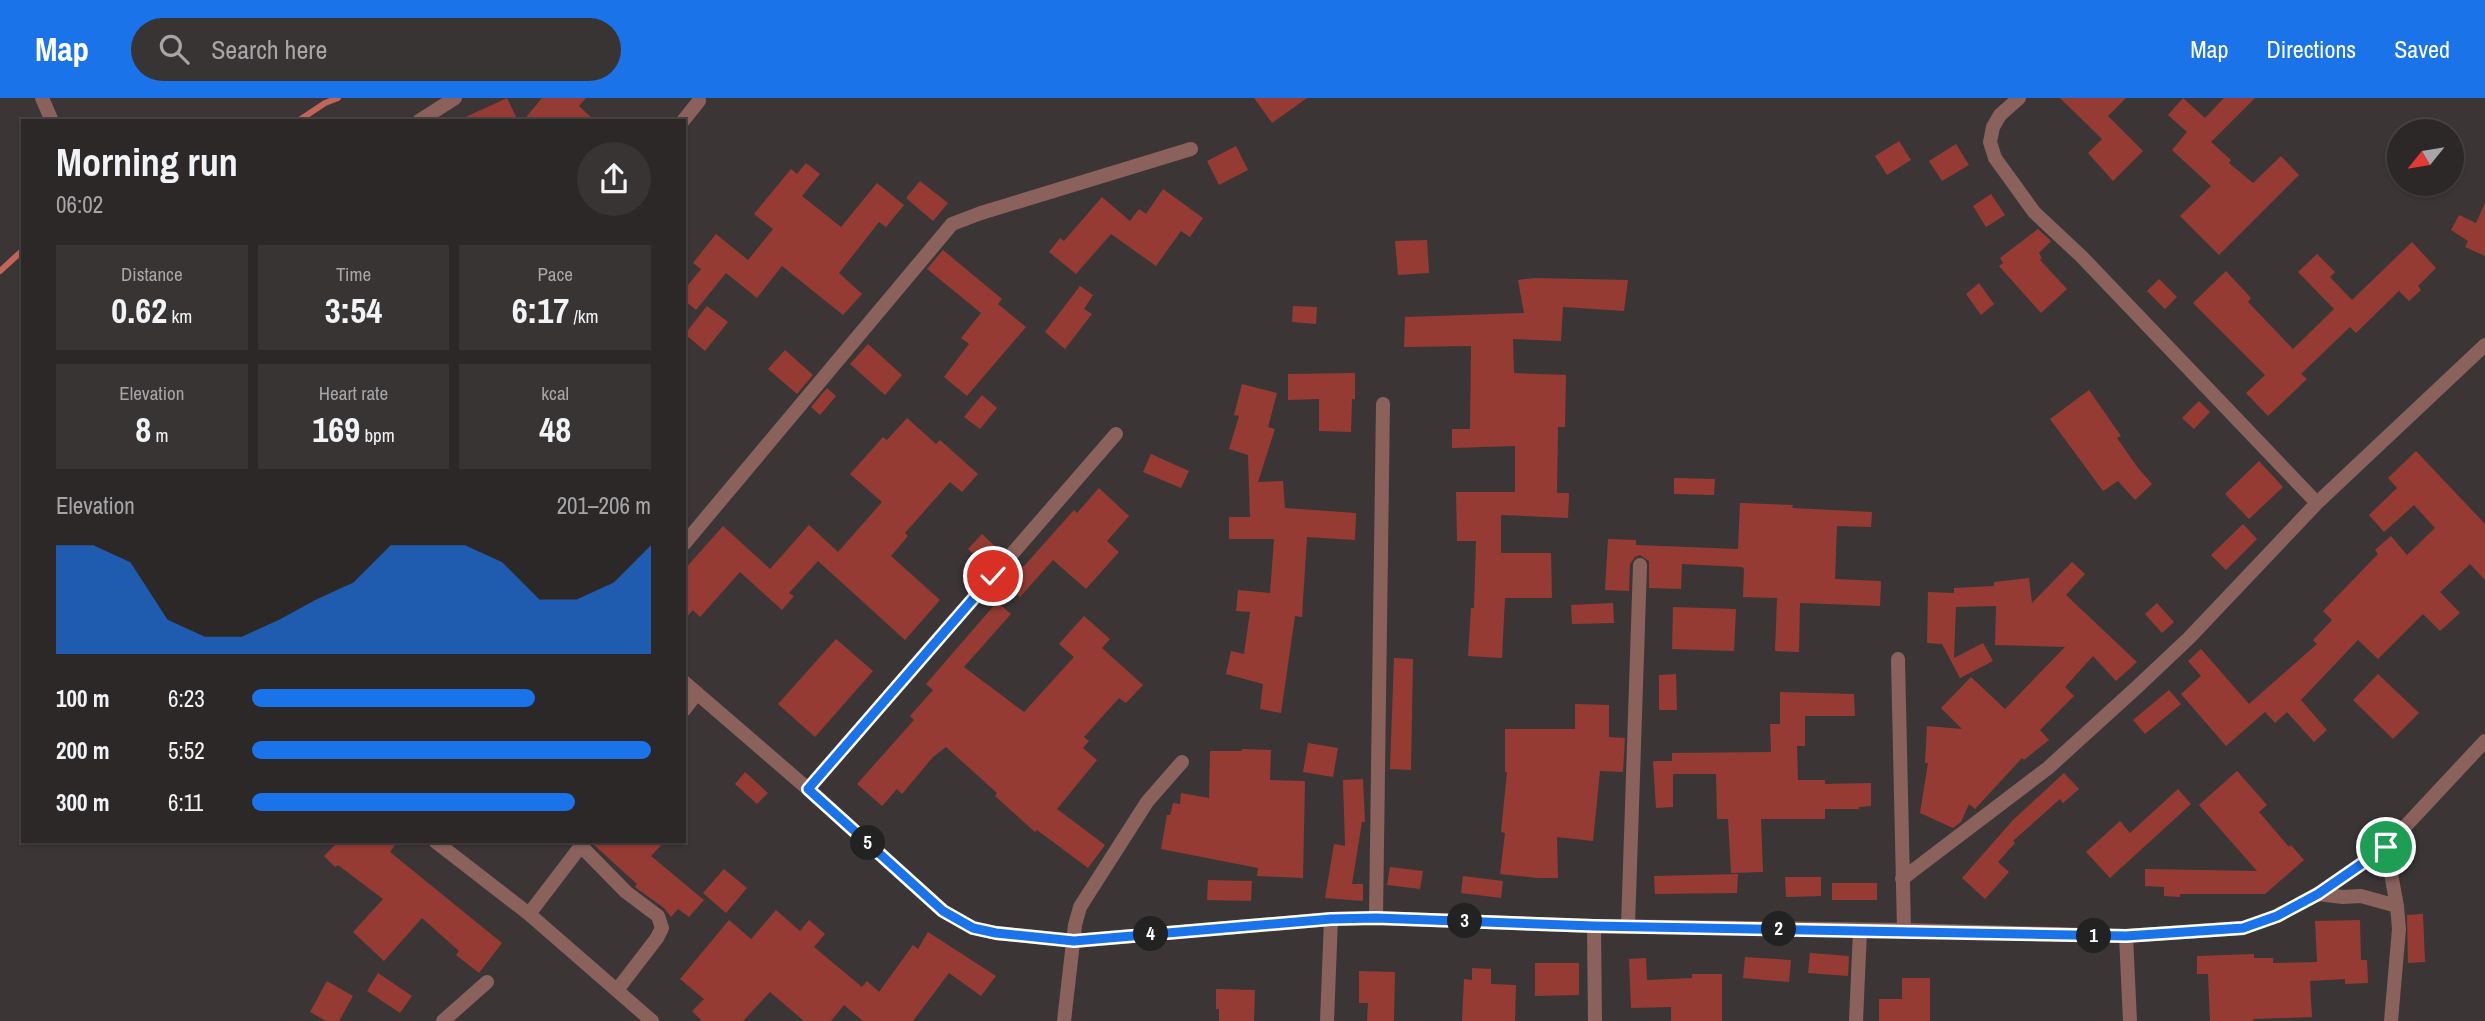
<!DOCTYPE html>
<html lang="en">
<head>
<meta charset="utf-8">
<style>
	body { margin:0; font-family:"Archivo Narrow",sans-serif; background:#383434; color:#f1f3f6; height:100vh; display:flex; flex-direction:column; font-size:26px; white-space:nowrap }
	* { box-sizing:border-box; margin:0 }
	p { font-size:23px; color:#a6a6a8 }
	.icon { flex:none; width:38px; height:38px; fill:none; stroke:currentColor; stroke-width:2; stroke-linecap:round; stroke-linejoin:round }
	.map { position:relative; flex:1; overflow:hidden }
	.sheet { position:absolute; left:21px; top:21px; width:665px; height:724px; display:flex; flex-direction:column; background:#2c2828; border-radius:0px; box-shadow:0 2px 5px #0004,0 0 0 2px #484445 }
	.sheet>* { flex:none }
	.needle { width:46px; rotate:240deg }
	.tools { position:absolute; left:2387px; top:21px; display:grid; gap:14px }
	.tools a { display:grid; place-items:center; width:77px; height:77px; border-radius:50%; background:#2c2828; box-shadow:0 2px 5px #0004,0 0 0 2px #484445; font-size:35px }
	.pin { position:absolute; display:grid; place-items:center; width:60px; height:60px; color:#fff; margin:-30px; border:4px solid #fff; border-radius:50%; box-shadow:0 2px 7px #0007 }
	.km { position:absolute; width:35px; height:35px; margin:-18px; border-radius:50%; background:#222; color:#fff; font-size:19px; line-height:35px; text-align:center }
	.round { display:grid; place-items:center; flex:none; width:74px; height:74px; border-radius:37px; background:#383434 }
	.summary { display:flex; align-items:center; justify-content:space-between; height:119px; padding:0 35px }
	h1 { font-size:38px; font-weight:700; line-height:52px }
	.metrics { display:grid; grid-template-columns:repeat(3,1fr); gap:10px; height:119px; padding:7px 35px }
	.metrics div { display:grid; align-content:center; border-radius:0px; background:#383434; text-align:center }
	.metrics b { font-size:35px; font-weight:700 }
	.metrics small { font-size:19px; font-weight:400 }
	.metrics p { font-size:19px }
	.chart { height:196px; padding:14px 35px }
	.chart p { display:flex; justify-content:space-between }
	.chart svg { width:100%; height:126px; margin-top:7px; fill:#1a73e8; opacity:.7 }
	ul { padding:0 35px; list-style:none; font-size:23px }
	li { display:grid; grid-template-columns:112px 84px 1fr; align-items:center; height:52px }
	li i { height:18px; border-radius:9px; background:#1a73e8 }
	header { display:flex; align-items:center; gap:42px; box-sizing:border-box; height:98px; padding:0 35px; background:#1a73e8; color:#fff }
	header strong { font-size:33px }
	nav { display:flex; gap:38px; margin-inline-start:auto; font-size:24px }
	.search { width:490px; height:63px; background:#383434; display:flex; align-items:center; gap:18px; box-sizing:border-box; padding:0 24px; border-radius:38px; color:#a6a6a8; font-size:26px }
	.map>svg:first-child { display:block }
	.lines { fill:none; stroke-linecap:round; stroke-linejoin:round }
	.stream { stroke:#c36459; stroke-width:6 }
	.building { fill:#963b33 }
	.street { stroke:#8b615c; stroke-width:14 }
	.route-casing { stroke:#fff; stroke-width:14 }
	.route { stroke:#1a73e8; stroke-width:9 }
</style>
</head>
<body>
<header>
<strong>Map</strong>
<div class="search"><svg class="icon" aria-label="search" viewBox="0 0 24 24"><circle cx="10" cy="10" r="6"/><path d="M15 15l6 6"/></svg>Search here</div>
<nav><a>Map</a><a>Directions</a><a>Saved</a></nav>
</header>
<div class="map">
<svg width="2485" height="923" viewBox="0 0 2485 923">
	<rect width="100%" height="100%" fill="#3b3635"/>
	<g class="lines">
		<path class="stream" d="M298,23l27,-18 13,-5
			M0,173l23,-21"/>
	</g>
	<path class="building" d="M507,0l11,23h-61z
		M542,0h44l-7,8 16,15h-72z
		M1254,0h53l-35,25z
		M2060,0h66l-18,18 35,35 -30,30 -25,-28 14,-14z
		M2183,0l22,20 19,-20h31l-44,44 20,18 -2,3 24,20 28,-27 18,19 -80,80 -39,-39 31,-30 -39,-36 15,-18 -19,-17z
		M1899,43l12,19 -24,15 -12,-19z
		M1956,46l13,21 -27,16 -13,-20z
		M1236,48l12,24 -29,15 -12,-24z
		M806,65l14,11 -18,22 39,31 36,-44 27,22 -18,22 -7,-5 -40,51 23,21 -19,21 -61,-49 -25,32 -31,-25 -30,37 -12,-10v-10l17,-21 -8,-6 23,-29 32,26 25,-31 -19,-15 37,-45 6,5z
		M920,83l28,22 -15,18 -27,-23z
		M1163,91l40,29 -13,19 -9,-6 -25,35 -45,-32 -35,40 -27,-22 11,-14 4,3 38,-44 28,24 9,-12 7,5z
		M1991,96l14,21 -19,12 -13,-21z
		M2485,105v53l-20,-9 3,-6 -17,-11 8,-15 17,8z
		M2038,131l13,12 -12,12 3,5 -2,2 27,29 -26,24 -42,-47 4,-3 -3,-5z
		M1427,142l2,33 -31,2 -3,-34z
		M2412,144l24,26 -18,18 3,4 -12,11 -10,-10 -43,42 -6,-6 -49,47 6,5 -39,37 -22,-23 19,-18 -72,-72 33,-32 25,27 -3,4 45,47 41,-40 -36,-37 19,-18 18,18 -5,5 22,23z
		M943,152l59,49 -4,5 28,23 -59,69 -23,-19 25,-33 -8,-6 20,-25 -54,-44z
		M1535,180l93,2 -4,31 -61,-4 -2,34 -48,-2 1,34 52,2 -1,52h-7l-1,66h12l-1,25 -67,-3v38h50l1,45h-47l-3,60 -34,-2 3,-48h3l2,-67h-19l-1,-49h59v-46l-63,2v-19h18l1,-83 -67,1 1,-30 119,-4 -6,-33z
		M2159,181l18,18 -12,12 -18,-18z
		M1979,185l15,21 -13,11 -15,-21z
		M1080,188l13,9 -9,14 8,5 -27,35 -20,-17z
		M707,208l21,16 -23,29 -20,-17z
		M1293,208l24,1 -1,17 -24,-2z
		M868,246l34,31 -17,20 -35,-31z
		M785,252l28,25 -16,19 -29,-25z
		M1355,275v26h-3l-1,33 -32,-1v-32l-31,1v-26z
		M1242,286l35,9 -9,34 7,2 -17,53 25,-1 2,27 71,5 -1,27 -48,-3 -5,80 -7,-1 -14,97 -21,-4 3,-25 -37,-10 5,-23 13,3 6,-42 -14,-1 2,-21 32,3 4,-54h-45v-22h21l-2,-62 -19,-6 10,-33 -5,-1z
		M827,290l9,8 -16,19 -9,-8z
		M2089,292l32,46 -4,2 21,30 14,16 -17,16 -17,-19 -15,10 -53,-72z
		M982,297l15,13 -17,21 -16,-12z
		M2199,303l11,11 -16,17 -12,-11z
		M907,320l29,26 4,-4 38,34 -16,18 -12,-10 -45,51 3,3 -17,20 49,44 -35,40 -87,-79 -29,32 5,3 -12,14 -42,-38 -40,45 -7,-7 -9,10v-50l39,-44 47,43 39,-44 29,27 44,-50 -32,-28 33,-37 4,3z
		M2416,353l69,73v56l-15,-16 -30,28 20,21 -20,18 -17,-17 -45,45 -20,-19 -57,60 26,30 -13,12 -27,-30 -12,11 -10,-11 -39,34 -45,-52 20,-18 -13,-15 13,-12 48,55 68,-60 -4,-4 19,-20 -9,-9 55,-57 -3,-4 16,-14 16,19 28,-27 -21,-23 -30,27 -15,-17 28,-27 -9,-10z
		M1151,356l38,17 -8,17 -38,-16z
		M2259,363l24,26 -34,32 -24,-25z
		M1674,380l41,1 -1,16 -40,-1z
		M1099,390l30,28 -22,25 12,11 -33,37 -33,-29 -33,37 -18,-17 13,-15 5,4 5,-4 49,-55 3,3z
		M1740,405l53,2 -1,3 80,4 -1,15 -34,-1 -2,53 46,2 -1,25 -80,-3 -1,49 -24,-1 2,-53 -34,-1 1,-28 -2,-2 -60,-3 -1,25 -32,-1v-27l-9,-6 -5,2 -5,7 -1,27 -24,-1 3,-51 28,1v5l102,4z
		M2243,426l14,15 -31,31 -15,-15z
		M982,436l19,18 -13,15 -20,-18z
		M2072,464l13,12 -19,21 71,67 -21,19 -23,-25 -28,31 9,9 -34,34 9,10 -25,20 -2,-2 -47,51 -6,-5 -8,18 -8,6 -33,-15 8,-50h-3l2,-37 35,3 -21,-21 30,-31 34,32 60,-62 -70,-2 1,-39 -40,1 -2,51 29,-15 10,18 -33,17 -18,-34 -15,-1 1,-51 26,1v-5l40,-2v-4l35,-4 3,25z
		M997,504l14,12 -47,53 60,45 50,-55 -15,-13 25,-28 26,23 -8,9 41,37 -17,18 -7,-5 -35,39 5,4 -6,7 14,12 -40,49 48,36 -17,23 -51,-38 -2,2 -40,-36 2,-3 -51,-46 -13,10 -31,37 -5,-5 -15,17 -25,-22 57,-64 -4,-4 23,-26 -7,-6z
		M1613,505l1,20 -42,1 -1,-19z
		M2157,505l17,19 -12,11 -17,-19z
		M1673,509l63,2 -2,42 -62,-2z
		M836,541l37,32 -58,66 -37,-33z
		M1394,560l19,1 -2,111 -21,-1z
		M1676,576l1,36h-18v-35z
		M2378,576l41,39 -26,26 -40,-39z
		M2169,592l12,14 -36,30 -12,-14z
		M1780,594l74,2 1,22h-50v30h-8l1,34h27v4l46,-1v23l-12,1v2h-34v10h-64l2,53 -32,1 -3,-54h-11l-1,-45h-43v33l-17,1 -3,-47h19v-8l99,-1 -1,-28h10z
		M1575,606l34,1v32l16,1 -2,34 -23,-1 -7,70 -36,-4 1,41h-21l-37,-4 5,-41 -4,-1 6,-60h-2v-43h70z
		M1308,645l30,5 -5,29 -30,-5z
		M1242,651l29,1 -1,30 35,1 -2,97 -46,-2 1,-8 -97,-19 6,-34h3l3,-12 7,1 1,-11 28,5 1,-47h32z
		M2237,673l30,34 -8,7 30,35 2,-2 13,15 -39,34h-85v3l-16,-1v-9l-19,-1v-17l112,2 -58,-66z
		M745,674l23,21 -11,11 -22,-20z
		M2064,675l15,16 -16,14 -3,-4 -47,42 2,2 -17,19 11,10 -24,27 -23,-21 51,-58z
		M1363,681l2,43h-3l-10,62h11v17l-38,-3 9,-54 11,2 -2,-66z
		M2178,691l13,15 -81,74 -24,-26 34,-31 10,12z
		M338,744h59l-7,10 112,91 -23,30 -23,-18 3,-4 -37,-33 -38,43 -31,-29 30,-33 -45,-34 -3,2 -11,-11z
		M593,744h71l-13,14 53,44 -15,17 -11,-8 -7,8 -7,-9 -29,-21 2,-3 -44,-40z
		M1390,769l33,4 -3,18 -33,-4z
		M724,771l23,19 -21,25 -23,-20z
		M1738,776l-1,19 -82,1 -1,-18z
		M1463,778l40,5 -2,17 -40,-5z
		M1785,779h36v19l-35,1z
		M1208,782l44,1 -1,20 -44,-1z
		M1832,785h45v17h-45z
		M776,812l24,21 9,-11 16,14 -11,13 48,40 5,-6 12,11 34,-47 5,4 10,-17 68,44 -15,20 -32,-23 -36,48h-50l-19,-16 -13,16h-27l-34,-29 -27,29h-41l-10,-10 12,-12 -24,-20 49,-59 22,19z
		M2423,816l2,48 -17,1 -1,-48z
		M2360,822l1,40h6l1,23 -23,1v-5l-35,2 2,36 -59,2v2h-43l-2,-47h-11v-18l57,-2v4h19v5l44,-1 -2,-41z
		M1810,855l39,3 -1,20 -40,-3z
		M1745,859l46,3 -2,22 -46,-4z
		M1646,860l1,22 45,-2v-4h30v47h-51v-14l-40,1 -2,-49z
		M1535,865h44v32l-44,1z
		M1472,870l19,1v15l25,1 -1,36h-53l2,-42 8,1z
		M1359,873l36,1 -1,49h-27l1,-18h-9z
		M378,875l34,23 -12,17 -33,-22z
		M1902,880h28v43h-51v-22h23z
		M327,883l26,15 -14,25h-13l-16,-9z
		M1216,891l39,1 -1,31h-35v-12h-3z"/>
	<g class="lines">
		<path class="street" d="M42,0l10,23
			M2019,0l-19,17 -7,12 -3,15 5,16 39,54 47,44 236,247
			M419,23l36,-23
			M683,23l16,-20
			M684,446l268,-320 29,-11 210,-64
			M1898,561l6,271
			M684,584l124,107 135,122 30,17 23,5 79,8 256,-22 45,-1 218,8 310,4 222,6 117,-8 34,-12 41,-22 68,-47 99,-106
			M684,612l13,-17
			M808,691l308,-355
			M436,744l93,72 123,107
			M581,748l45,46 32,24 4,12 -5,10 -40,52
			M2386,749l11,59 2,23 -8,92
			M1902,781l146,-111 88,-80 53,-50 128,-135 168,-158
			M2318,796l25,3 18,-1 36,10
			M529,816l55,-72
			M1376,820l7,-514
			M1594,828l1,95
			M1628,828l12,-361
			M2126,838l4,85
			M443,923l44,-39
			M1064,923l11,-96 5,-18 67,-105 35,-40
			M1327,923l4,-102
			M1856,923l4,-90"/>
	</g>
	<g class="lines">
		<g class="route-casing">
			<path id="route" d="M993,478l-185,213 135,122 30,17 23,5 78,8 257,-22 45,-1 218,8 532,10 117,-8 34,-12 41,-22 68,-47"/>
		</g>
		<use href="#route" class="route"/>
	</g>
</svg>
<div class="tools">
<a><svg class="needle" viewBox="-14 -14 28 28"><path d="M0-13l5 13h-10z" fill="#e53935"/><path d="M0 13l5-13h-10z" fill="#a6a6a8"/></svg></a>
</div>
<div class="pin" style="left:2386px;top:749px;background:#1e9e55"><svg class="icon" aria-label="arrive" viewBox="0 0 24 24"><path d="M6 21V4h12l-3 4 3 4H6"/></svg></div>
<div class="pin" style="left:993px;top:478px;background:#d93025"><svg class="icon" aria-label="check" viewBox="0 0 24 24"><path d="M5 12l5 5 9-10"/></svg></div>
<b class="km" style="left:2094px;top:838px">1</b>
<b class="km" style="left:1779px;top:831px">2</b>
<b class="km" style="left:1465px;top:823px">3</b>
<b class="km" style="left:1151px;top:836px">4</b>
<b class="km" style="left:868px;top:745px">5</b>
<section class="sheet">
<div class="summary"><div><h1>Morning run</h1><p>06:02</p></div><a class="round"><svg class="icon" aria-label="share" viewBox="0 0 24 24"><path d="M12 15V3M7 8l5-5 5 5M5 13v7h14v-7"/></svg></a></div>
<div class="metrics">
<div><p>Distance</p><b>0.62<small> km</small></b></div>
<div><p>Time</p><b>3:54</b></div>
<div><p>Pace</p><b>6:17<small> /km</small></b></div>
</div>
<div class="metrics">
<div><p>Elevation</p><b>8<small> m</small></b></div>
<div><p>Heart rate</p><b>169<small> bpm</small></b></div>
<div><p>kcal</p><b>48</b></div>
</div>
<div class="chart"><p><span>Elevation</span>201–206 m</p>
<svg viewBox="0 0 160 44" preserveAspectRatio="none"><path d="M0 44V6L10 6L20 12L30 32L40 38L50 38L60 32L70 25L80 19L90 6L100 6L110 6L120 12L130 25L140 25L150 19L160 6V44z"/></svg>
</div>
<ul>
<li><b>100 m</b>6:23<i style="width:71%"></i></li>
<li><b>200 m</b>5:52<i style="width:100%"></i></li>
<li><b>300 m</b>6:11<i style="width:81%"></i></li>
</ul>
</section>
</div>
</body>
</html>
